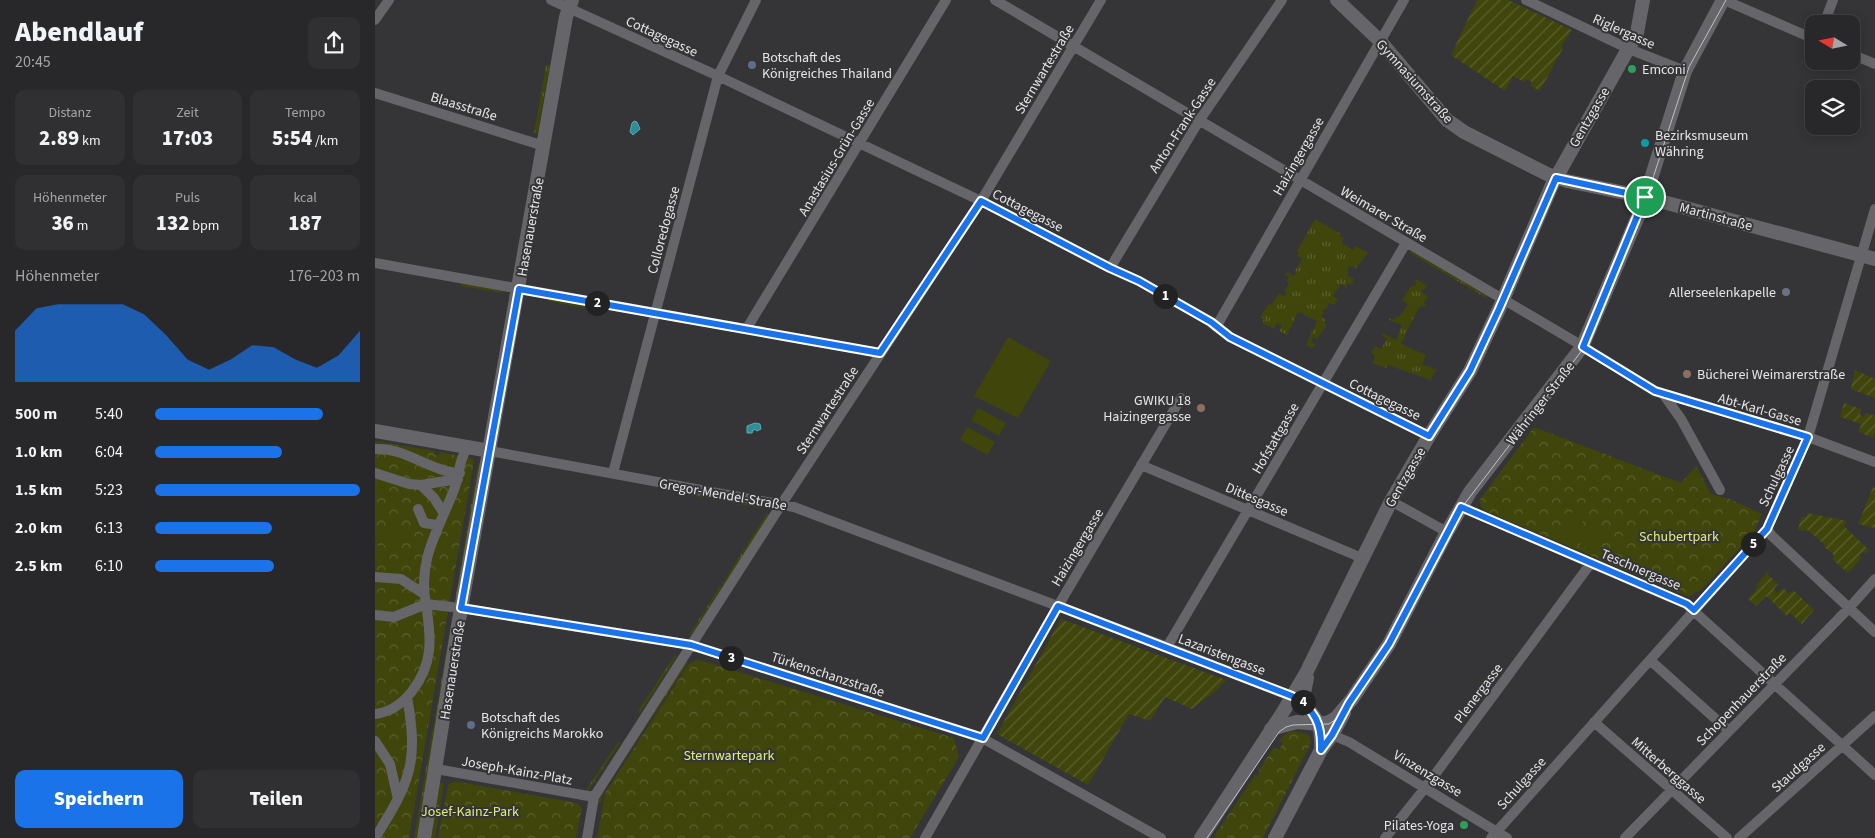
<!DOCTYPE html>
<html lang="de">
<head>
<meta charset="utf-8">
<style>
	body { margin:0; font-family:"Source Sans 3",sans-serif; background:#302f31; color:#f1f3f6; height:100vh; display:flex; flex-direction:column; font-size:19px; white-space:nowrap }
	* { box-sizing:border-box; margin:0 }
	p { font-size:16px; color:#a5a5a8 }
	.icon { flex:none; width:28px; height:28px; fill:none; stroke:currentColor; stroke-width:2; stroke-linecap:round; stroke-linejoin:round }
	.map { position:relative; flex:1; overflow:hidden }
	.side { display:flex; flex-direction:column; background:#282729; width:375px }
	.side>* { flex:none }
	.needle { width:32px; rotate:280deg }
	.controls { position:absolute; left:1430px; top:15px; display:grid; gap:10px }
	.controls a { display:grid; place-items:center; width:55px; height:55px; border-radius:10px; background:#282729; box-shadow:0 2px 12px #0003,0 0 0 1px #444446; font-size:25px }
	.pin { position:absolute; display:grid; place-items:center; width:42px; height:42px; color:#fff; margin:-21px; border:2px solid #fff; border-radius:50%; box-shadow:0 1px 5px #0007 }
	.km { position:absolute; width:25px; height:25px; margin:-12px; border-radius:50%; background:#222; color:#fff; font-size:14px; line-height:25px; text-align:center }
	.round { display:grid; place-items:center; flex:none; width:52px; height:52px; border-radius:10px; background:#302f31 }
	.headline { display:flex; align-items:center; justify-content:space-between; height:85px; padding:0 15px }
	h1 { font-size:28px; font-weight:800; line-height:38px }
	.metrics { display:grid; grid-template-columns:repeat(3,1fr); gap:8px; height:85px; padding:5px 15px }
	.metrics div { display:grid; align-content:center; border-radius:10px; background:#302f31; text-align:center }
	.metrics b { font-size:21px; font-weight:800 }
	.metrics small { font-size:14px; font-weight:400 }
	.metrics p { font-size:14px }
	.chart { height:140px; padding:10px 15px }
	.chart p { display:flex; justify-content:space-between }
	.chart svg { width:100%; height:90px; margin-top:5px; fill:#1a73e8; opacity:.7 }
	.cta { display:flex; gap:10px; margin-top:auto; padding:10px 15px }
	.cta a { flex:1; height:58px; border-radius:10px; background:#1a73e8; color:#fff; font-size:20px; font-weight:800; line-height:58px; text-align:center }
	.cta a+a { background:#302f31; color:#f1f3f6 }
	ul { padding:0 15px; list-style:none; font-size:16px }
	li { display:grid; grid-template-columns:80px 60px 1fr; align-items:center; height:38px }
	li i { height:12px; border-radius:6px; background:#1a73e8 }
	main { display:flex; flex:1; min-height:0 }
	.map>svg:first-child { display:block }
	.grass { fill:url(#grass-tufts) }
	.park { fill:url(#park-crowns) }
	.garden { fill:url(#garden-furrows) }
	.pitch { fill:#3f450b }
	.water { fill:url(#water-ripples); stroke:#63a8af }
	.lines { fill:none; stroke-linecap:round; stroke-linejoin:round }
	.street { stroke:#666569; stroke-width:10 }
	.secondary { stroke:#666569; stroke-width:14 }
	.tram { stroke:#c3c2c5; stroke-width:1 }
	.route-casing { stroke:#fff; stroke-width:10 }
	.route { stroke:#1a73e8; stroke-width:6 }
	.service-dot { fill:#5c6f8a; stroke:#353437; stroke-width:2 }
	.leisure-dot { fill:#2e9e5b; stroke:#353437; stroke-width:2 }
	.culture-dot { fill:#0f9aa8; stroke:#353437; stroke-width:2 }
	.worship-dot { fill:#6b7280; stroke:#353437; stroke-width:2 }
	.education-dot { fill:#8d6e63; stroke:#353437; stroke-width:2 }
	.labels { text-anchor:middle; stroke-width:4; stroke-linejoin:round; paint-order:stroke }
	.street-label { font-size:14px; fill:#e5e4e6; stroke:#353437 }
	.poi-label { font-size:14px; fill:#e5e4e6; stroke:#353437; text-anchor:start }
	.park-label { font-size:14px; fill:#dfef7b; stroke:#353437 }
</style>
</head>
<body>
<main>
<section class="side">
<div class="headline"><div><h1>Abendlauf</h1><p>20:45</p></div><a class="round"><svg class="icon" aria-label="share" viewBox="0 0 24 24"><path d="M12 15V3M7 8l5-5 5 5M5 13v7h14v-7"/></svg></a></div>
<div class="metrics">
<div><p>Distanz</p><b>2.89<small> km</small></b></div>
<div><p>Zeit</p><b>17:03</b></div>
<div><p>Tempo</p><b>5:54<small> /km</small></b></div>
</div>
<div class="metrics">
<div><p>Höhenmeter</p><b>36<small> m</small></b></div>
<div><p>Puls</p><b>132<small> bpm</small></b></div>
<div><p>kcal</p><b>187</b></div>
</div>
<div class="chart"><p><span>Höhenmeter</span>176–203 m</p>
<svg viewBox="0 0 160 44" preserveAspectRatio="none"><path d="M0 44V19L10 8L20 6L30 6L40 6L50 6L60 11L70 21L80 33L90 38L100 33L110 26L120 27L130 33L140 37L150 31L160 19V44z"/></svg>
</div>
<ul>
<li><b>500 m</b>5:40<i style="width:82%"></i></li>
<li><b>1.0 km</b>6:04<i style="width:62%"></i></li>
<li><b>1.5 km</b>5:23<i style="width:100%"></i></li>
<li><b>2.0 km</b>6:13<i style="width:57%"></i></li>
<li><b>2.5 km</b>6:10<i style="width:58%"></i></li>
</ul>
<div class="cta"><a>Speichern</a><a>Teilen</a></div>
</section>
<div class="map">
<svg width="1500" height="838" viewBox="0 0 1500 838">
	<defs>
		<pattern id="grass-tufts" width="24" height="20" patternUnits="userSpaceOnUse" patternTransform="scale(1.25)"><rect width="24" height="20" fill="#3f450b"/><path d="M3 7l-1-3M5 7V3M7 7l1-3M15 17l-1-3M17 17v-4M19 17l1-3" fill="none" stroke="#5b602f"/></pattern>
		<pattern id="park-crowns" width="20" height="18" patternUnits="userSpaceOnUse" patternTransform="scale(1.25)"><rect width="20" height="18" fill="#3f450b"/><path d="M2 6a3 3 0 1 1 6 0M12 15a3 3 0 1 1 6 0" fill="none" stroke="#5b602f"/></pattern>
		<pattern id="garden-furrows" width="10" height="10" patternUnits="userSpaceOnUse" patternTransform="scale(1.25)"><rect width="10" height="10" fill="#3f450b"/><path d="M-1 1l2-2M0 10L10 0M9 11l2-2" fill="none" stroke="#5b602f"/></pattern>
		<pattern id="water-ripples" width="26" height="14" patternUnits="userSpaceOnUse" patternTransform="scale(1.25)"><rect width="26" height="14" fill="#2b8e98"/><path d="M2 4q2-2 4 0t4 0M15 11q2-2 4 0t4 0" fill="none" stroke="#34747b"/></pattern>
	</defs>
	<rect width="100%" height="100%" fill="#353437"/>
	<path class="grass" d="M171,65h4l-11,59 3,1 -2,9 -6,-1z
		M940,219l26,15 -1,2 4,2 -2,5 11,7 3,-4 12,7 -12,15 -6,-2 -3,3 2,2 -2,4 7,4 -3,6 -3,-2 -2,4 -5,-3 -8,12 5,3 -4,6 -5,-2 -3,7 -2,-1 -2,2 2,1 -3,5 5,3 -2,3 3,2 -10,14 -4,-2 -2,5 5,3 -4,3 -6,-3 11,-24 -19,-9 -11,23 -8,-4 3,-6 -5,-2 -3,6 -12,-6 2,-4 -4,-2 9,-13 2,1 8,-12 5,3 2,-3 -2,-3 5,-6 -2,-3 2,-4 -4,-2 2,-3 7,4 2,-3 -1,-2 7,-12 -5,-3 2,-3 -2,-2z
		M1036,251l76,45 -1,2 -76,-45z
		M1040,278l12,8 -3,4 -2,-1 -1,3 7,4 -4,7 2,2 -1,2 -4,-1 -3,3 -17,35 25,11 -4,9 15,6 -7,10 -42,-15 -2,3 -14,-5 4,-7 -5,-3 4,-7 6,3 6,-10 -5,-3 1,-3 13,7 6,-15 -13,-5 1,-2 4,2 3,-4 2,1 9,-13 -6,-4 8,-13 6,-2z
		M87,283l41,8v2l-42,-7z
		M173,299l43,7 -1,3 -42,-8z
		M107,462l-4,18h-2l-1,5 3,1 -21,118 -3,1 24,-142z
		M288,488l102,19v2l-102,-19z
		M392,513l2,2 -45,70 -2,-1z
		M345,586l2,1 -31,48h-2z
		M78,612h3l-39,226h-3z
		M300,655l2,1 -37,57 -2,-2z
		M311,662l2,1 -85,128 -2,12 -3,-1 2,-9z
		M1108,678l8,3 -15,19 -2,-1z
		M243,742l2,1 -32,48 -2,-1z
		M63,783l6,1 -9,54h-6z"/>
	<path class="park" d="M1159,427l147,56 15,-17 15,28 21,6 30,14 -8,18 -6,7 -48,52 -6,2 -5,4 -206,-87 -4,-9z
		M0,441l60,10 -1,3 5,1 1,-3 31,6 3,3 -65,377h-34z
		M322,660h3l254,78 5,19 -49,81h-313l8,-45 84,-129z
		M919,731l13,3 3,3 1,6 -48,95h-50l42,-63 2,1 3,-4 -1,-2 15,-23 5,3 4,-7 -4,-3 9,-8z
		M79,781l123,22 5,5 -6,30h-138l10,-53z"/>
	<path class="garden" d="M1102,0h31l64,30 -11,17 2,1 -23,43 -10,-5 2,-4 -6,-3 -2,3 -11,-6 -8,15 -54,-36z
		M1480,370l20,9v19l-24,-9z
		M1469,403l17,6 -1,6 4,2 2,-4 9,3v16l-2,6 -14,-6 2,-8 -21,-7z
		M1498,487l2,1v40l-17,-4z
		M1433,513l39,8 -3,5 25,24 -3,4 -2,-2 -4,2 1,5 -13,14 -16,-14 2,-4 -10,-8 1,-2 -19,-16 -1,2 -7,-1 3,-13h5z
		M1393,571l1,2 -1,2 10,9 -4,5 3,4 6,-5 6,6 4,-4 21,20 -12,14 -12,-11 -3,3 -21,-20 -10,10 -8,-7 10,-12 -2,-2z
		M686,619l165,61 -9,10 -25,19 -27,-12 -15,24 -21,-7 -41,71 -91,-51z"/>
	<path class="pitch" d="M633,337l43,24 -33,57 -44,-22z
		M603,408l28,15 -7,13 -28,-16z
		M592,427l28,15 -8,13 -27,-15z
		M1196,512l13,6 -10,22 -12,-5z
		M1215,521l14,6 -10,23 -14,-5z
		M15,524l16,16 -12,14 -17,-16z
		M0,542l13,15 -13,11z"/>
	<path class="water" d="M259,121l3,1 3,7 -7,6 -3,-3 2,-9z
		M380,423l5,1 1,5 -4,2 -3,-2 -2,4h-5v-7z"/>
	<g class="lines">
		<path class="street" d="M176,0l167,76 263,125 129,67 29,13 72,41 19,15 199,99
			M620,0l579,341 81,50 153,46 67,25
			M1151,0l103,49 56,22
			M1349,0l90,39
			M0,20l14,-20
			M1449,24l9,-24
			M1476,54l24,10
			M0,93l169,53
			M0,263l505,90
			M735,268l89,-147 83,-121
			M841,327l188,-327
			M372,328l199,-328
			M1289,395l17,24 39,71
			M0,449c31,-2 55,23 85,24
			M115,451l304,56 373,140 131,52
			M766,465l221,93
			M0,473l34,11 12,1 37,-6
			M238,473l105,-397 38,-76
			M46,485l13,13 9,14
			M1016,501l56,31
			M1086,507l225,97 189,171
			M43,509l6,14 13,2
			M1392,529l5,7 103,96
			M0,577l26,2 23,15
			M87,608l229,37 291,93 179,100
			M0,615l19,2 32,-13c-9,-46 14,-76 29,-117 4,-11 4,-24 9,-33
			M792,647l239,-404
			M1275,660l79,71
			M0,714c29,-3 51,-36 54,-63 2,-16 -1,-32 -3,-47l26,3
			M1219,722l133,116
			M957,735l17,7 158,96
			M0,741l15,23 8,35
			M61,769l158,28
			M0,838c35,-56 44,-75 32,-141
			M212,838l7,-41 187,-292 200,-304 120,-201
			M550,838l133,-232 123,-208
			M1010,838l40,-50 166,-225
			M1116,838l276,-309 41,-92 67,-228
			M1250,838l224,-230 26,-29
			M1364,838l136,-122"/>
		<path class="secondary" d="M962,0l43,41 67,79 17,12 83,42 20,7 78,16 230,62
			M0,431l115,20
			M932,678l-5,24c16,17 20,24 19,48
			M896,729l26,-7 22,2 10,-2 7,-4 16,-19 37,-55 58,-112 23,-40 112,-145 60,-140 43,-136 38,-71
			M49,838l34,-212 108,-609 6,-17
			M826,838l82,-126 23,-39 85,-172 38,-65 41,-65 29,-62 53,-124 85,-152 6,-33
			M900,838l46,-88 11,-15 12,-22"/>
		<path class="tram" d="M832,838l72,-106 7,-5 7,-2 36,-1 16,-11 46,-68 75,-143 117,-153 56,-128 50,-154 37,-67"/>
	</g>
	<g class="lines">
		<g class="route-casing">
			<path id="route" d="M1181,178l89,19 -62,150 72,44 153,46 -41,92 -73,81 -7,-6 -226,-97 -72,137 -40,59 -17,32 -11,15c1,-26 -6,-41 -29,-54l-234,-90 -75,132 -292,-93 -230,-37 58,-319 361,64 101,-152 129,67 29,13 72,41 19,15 199,99 41,-65 29,-62z"/>
		</g>
		<use href="#route" class="route"/>
	</g>
	<g class="service-dot">
		<circle cx="377" cy="65" r="5"/>
		<circle cx="96" cy="725" r="5"/>
	</g>
	<g class="leisure-dot">
		<circle cx="1257" cy="69" r="5"/>
		<circle cx="1089" cy="825" r="5"/>
	</g>
	<circle class="culture-dot" cx="1270" cy="143" r="5"/>
	<circle class="worship-dot" cx="1411" cy="292" r="5"/>
	<g class="education-dot">
		<circle cx="1312" cy="374" r="5"/>
		<circle cx="826" cy="408" r="5"/>
	</g>
	<g class="labels">
		<g class="street-label">
			<text transform="translate(1249 31) rotate(24)" y="5">Riglergasse</text>
			<text transform="translate(287 36) rotate(25)" y="5">Cottagegasse</text>
			<text transform="translate(669 69) rotate(-59)" y="5">Sternwartestraße</text>
			<text transform="translate(1040 81) rotate(48)" y="5">Gymnasiumstraße</text>
			<text transform="translate(89 106) rotate(17)" y="5">Blaasstraße</text>
			<text transform="translate(1214 117) rotate(-60)" y="5">Gentzgasse</text>
			<text transform="translate(807 125) rotate(-57)" y="5">Anton-Frank-Gasse</text>
			<text transform="translate(923 156) rotate(-60)" y="5">Haizingergasse</text>
			<text transform="translate(461 157) rotate(-59)" y="5">Anastasius-Grün-Gasse</text>
			<text transform="translate(653 210) rotate(27)" y="5">Cottagegasse</text>
			<text transform="translate(1009 214) rotate(30)" y="5">Weimarer Straße</text>
			<text transform="translate(1341 216) rotate(15)" y="5">Martinstraße</text>
			<text transform="translate(155 227) rotate(-80)" y="5">Hasenauerstraße</text>
			<text transform="translate(288 230) rotate(-75)" y="5">Colloredogasse</text>
			<text transform="translate(1010 399) rotate(26)" y="5">Cottagegasse</text>
			<text transform="translate(1165 403) rotate(-52)" y="5">Währinger Straße</text>
			<text transform="translate(1385 409) rotate(16)" y="5">Abt-Karl-Gasse</text>
			<text transform="translate(452 410) rotate(-57)" y="5">Sternwartestraße</text>
			<text transform="translate(900 438) rotate(-60)" y="5">Hofstattgasse</text>
			<text transform="translate(1401 476) rotate(-65)" y="5">Schulgasse</text>
			<text transform="translate(1030 477) rotate(-60)" y="5">Gentzgasse</text>
			<text transform="translate(348 494) rotate(10)" y="5">Gregor-Mendel-Straße</text>
			<text transform="translate(882 499) rotate(23)" y="5">Dittesgasse</text>
			<text transform="translate(702 547) rotate(-59)" y="5">Haizingergasse</text>
			<text transform="translate(1266 569) rotate(23)" y="5">Teschnergasse</text>
			<text transform="translate(847 654) rotate(21)" y="5">Lazaristengasse</text>
			<text transform="translate(77 670) rotate(-81)" y="5">Hasenauerstraße</text>
			<text transform="translate(453 674) rotate(18)" y="5">Türkenschanzstraße</text>
			<text transform="translate(1103 693) rotate(-53)" y="5">Plenergasse</text>
			<text transform="translate(1366 699) rotate(-46)" y="5">Schopenhauerstraße</text>
			<text transform="translate(1423 767) rotate(-42)" y="5">Staudgasse</text>
			<text transform="translate(142 770) rotate(10)" y="5">Joseph-Kainz-Platz</text>
			<text transform="translate(1294 770) rotate(41)" y="5">Mitterberggasse</text>
			<text transform="translate(1053 773) rotate(31)" y="5">Vinzenzgasse</text>
			<text transform="translate(1146 783) rotate(-48)" y="5">Schulgasse</text>
		</g>
		<g class="poi-label">
			<text x="387" y="62">Botschaft des<tspan x="387" dy="16">Königreiches Thailand</tspan></text>
			<text x="1267" y="74">Emconi</text>
			<text x="1280" y="140">Bezirksmuseum<tspan x="1280" dy="16">Währing</tspan></text>
			<text x="1401" y="297" text-anchor="end">Allerseelenkapelle</text>
			<text x="1322" y="379">Bücherei Weimarerstraße</text>
			<text x="816" y="405" text-anchor="end">GWIKU 18<tspan x="816" dy="16">Haizingergasse</tspan></text>
			<text x="106" y="722">Botschaft des<tspan x="106" dy="16">Königreichs Marokko</tspan></text>
			<text x="1079" y="830" text-anchor="end">Pilates-Yoga</text>
		</g>
		<g class="park-label">
			<text x="1304" y="541">Schubertpark</text>
			<text x="354" y="760">Sternwartepark</text>
			<text x="95" y="816">Josef-Kainz-Park</text>
		</g>
	</g>
</svg>
<div class="controls">
<a><svg class="needle" viewBox="-14 -14 28 28"><path d="M0-13l5 13h-10z" fill="#e53935"/><path d="M0 13l5-13h-10z" fill="#a5a5a8"/></svg></a>
<a><svg class="icon" aria-label="layers" viewBox="0 0 24 24"><path d="M12 4l9 5-9 5-9-5zM3 14l9 5 9-5"/></svg></a>
</div>
<div class="pin" style="left:1270px;top:197px;background:#1e9e55"><svg class="icon" aria-label="arrive" viewBox="0 0 24 24"><path d="M6 21V4h12l-3 4 3 4H6"/></svg></div>
<b class="km" style="left:790px;top:296px">1</b>
<b class="km" style="left:222px;top:303px">2</b>
<b class="km" style="left:356px;top:658px">3</b>
<b class="km" style="left:928px;top:702px">4</b>
<b class="km" style="left:1378px;top:544px">5</b>
</div>
</main>
</body>
</html>
